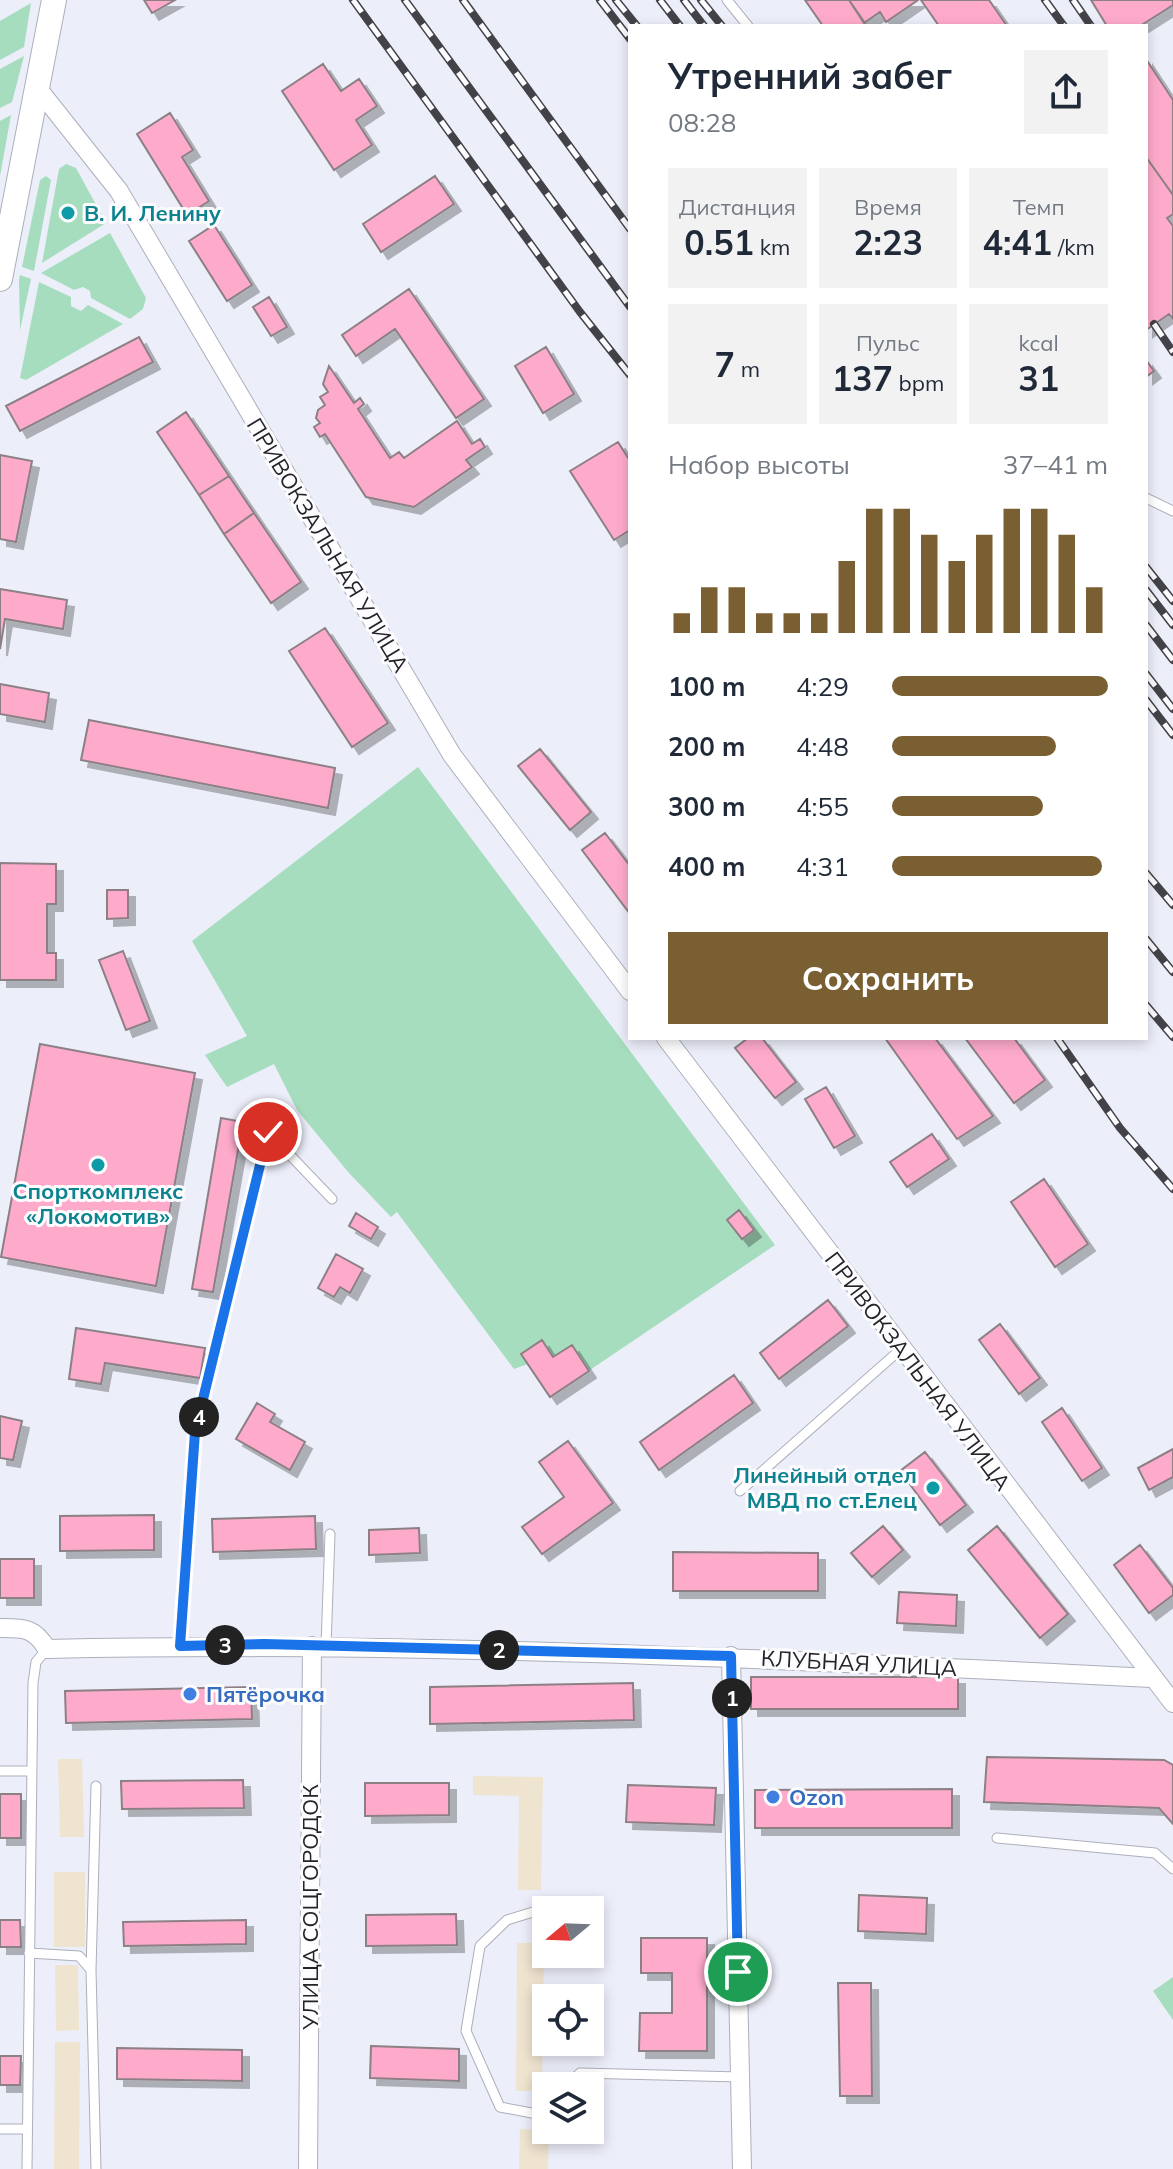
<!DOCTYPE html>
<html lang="ru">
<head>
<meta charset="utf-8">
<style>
	body { margin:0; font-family:Mulish,sans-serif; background:#f2f2f3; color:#1f2937; height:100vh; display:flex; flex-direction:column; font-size:30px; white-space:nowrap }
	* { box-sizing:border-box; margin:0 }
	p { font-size:26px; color:#747a83 }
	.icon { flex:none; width:44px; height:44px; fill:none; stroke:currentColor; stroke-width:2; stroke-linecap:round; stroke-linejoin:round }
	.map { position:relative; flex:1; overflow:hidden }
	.drawer { position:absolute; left:628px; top:24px; width:520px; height:1016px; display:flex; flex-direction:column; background:#fff; border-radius:0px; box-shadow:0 4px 12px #0003 }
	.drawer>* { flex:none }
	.needle { width:52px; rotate:251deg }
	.tools { position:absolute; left:532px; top:1896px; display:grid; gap:16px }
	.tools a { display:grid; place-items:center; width:72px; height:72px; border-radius:0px; background:#fff; box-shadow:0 4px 12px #0003; font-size:40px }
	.pin { position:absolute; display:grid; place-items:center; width:68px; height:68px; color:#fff; margin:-34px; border:4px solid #fff; border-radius:50%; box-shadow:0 2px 8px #0007 }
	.km { position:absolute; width:40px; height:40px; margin:-20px; border-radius:50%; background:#222; color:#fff; font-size:22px; line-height:40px; text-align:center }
	.round { display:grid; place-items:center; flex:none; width:84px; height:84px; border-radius:0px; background:#f2f2f3 }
	.head { display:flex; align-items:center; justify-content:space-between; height:136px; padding:0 40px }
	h1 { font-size:36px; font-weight:700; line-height:60px }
	.metrics { display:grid; grid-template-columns:repeat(3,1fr); gap:12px; height:136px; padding:8px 40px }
	.metrics div { display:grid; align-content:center; border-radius:0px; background:#f2f2f3; text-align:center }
	.metrics b { font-size:34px; font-weight:700 }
	.metrics small { font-size:22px; font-weight:400 }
	.metrics p { font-size:22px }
	.chart { height:224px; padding:16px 40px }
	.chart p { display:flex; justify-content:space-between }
	.chart svg { width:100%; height:144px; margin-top:8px; stroke:#795f31; stroke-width:6 }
	.action { display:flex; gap:16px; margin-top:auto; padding:16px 40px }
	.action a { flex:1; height:92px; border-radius:0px; background:#795f31; color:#fff; font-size:32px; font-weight:700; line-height:92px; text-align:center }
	ul { padding:0 40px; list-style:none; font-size:26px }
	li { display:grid; grid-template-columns:128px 96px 1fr; align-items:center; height:60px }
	li i { height:20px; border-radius:10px; background:#795f31 }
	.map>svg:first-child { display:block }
	.industrial { fill:#efe4cf }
	.green { fill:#a7ddbf }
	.building { fill:#feabcb; stroke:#8d8085; stroke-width:2; filter:url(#shadow) }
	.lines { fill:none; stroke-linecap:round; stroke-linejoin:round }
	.service-casing { stroke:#adafbb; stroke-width:11 }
	.minor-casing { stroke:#adafbb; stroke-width:20 }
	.tertiary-casing { stroke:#adafbb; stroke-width:26 }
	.service { stroke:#fff; stroke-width:9 }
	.minor { stroke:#fff; stroke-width:18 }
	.tertiary { stroke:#fff; stroke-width:24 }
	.rail-casing { stroke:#424248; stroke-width:8 }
	.rail { stroke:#fcfcff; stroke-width:5; stroke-dasharray:15; stroke-linecap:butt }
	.route-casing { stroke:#fff; stroke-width:16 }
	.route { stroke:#1a73e8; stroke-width:10 }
	.culture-dot { fill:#0f9aa8; stroke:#fcfcff; stroke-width:3 }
	.shop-dot { fill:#3f7fe0; stroke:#fcfcff; stroke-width:3 }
	.labels { text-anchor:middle; stroke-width:6; stroke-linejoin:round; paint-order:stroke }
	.culture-label { font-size:22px; font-weight:bold; fill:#0d838f; stroke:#fcfcff; text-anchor:start }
	.street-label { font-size:22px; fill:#232328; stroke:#fcfcff }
	.shop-label { font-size:22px; font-weight:bold; fill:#366cbe; stroke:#fcfcff; text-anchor:start }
</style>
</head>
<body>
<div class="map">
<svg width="1173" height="2169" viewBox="0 0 1173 2169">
	<defs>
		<filter id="shadow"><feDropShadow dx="7" dy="7" stdDeviation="0" flood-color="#0004"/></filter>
	</defs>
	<rect width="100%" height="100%" fill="#eceefa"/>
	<path class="industrial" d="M58,1759h24l2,78h-24z
		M473,1776l70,1 -2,113h-23l1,-94 -46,-1z
		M54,1872h31v75h-31z
		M517,1943h27l-2,148h-26z
		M55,1965h23l1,65 -23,1z
		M55,2042h25l-1,127h-25z
		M520,2129l29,1 -1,39h-29z"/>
	<path class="green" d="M31,3l-7,44 -24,13v-39z
		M24,56l-12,46 -12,6v-39z
		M11,115l-11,61v-55z
		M66,164l10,4 30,55 -64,40 17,-94z
		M46,176l5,4 -17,91 -12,-4 18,-87z
		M110,233l36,65 -3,11 -13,10 -39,-21 -1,-7 -7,-4 -9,3 -33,-17z
		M20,275l11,4 -11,51 -1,-50z
		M39,282l32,15v9l10,5 7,-6 35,19 -97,56 -6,-2z
		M418,767l357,478 -225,152 -22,-33 -14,5 -117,-157 -6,5 -42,-44 -52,-63 -23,-46 -47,23 -22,-32 42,-19 -55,-95z
		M1173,1977v43l-20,-29z"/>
	<path class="building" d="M144,0h31l-23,13z
		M805,0h44l18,26h-44z
		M849,0h69l-32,22 -6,-10 -16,11z
		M921,0h68l18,26h-68z
		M1091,0h82v5l-33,21h-33z
		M1146,59l27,41v95l-27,-38z
		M323,64l18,27 18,-12 18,27 -21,14 16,25 -38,25 -52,-79z
		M170,113l23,37 -11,7 27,44 -22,14 -50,-81z
		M1146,157l27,38v19l-6,4 6,8v93l-4,-5 -23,16z
		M435,176l19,28 -73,48 -18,-28z
		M214,225l38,60 -25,16 -38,-60z
		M409,289l75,110 -28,19 -61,-89 -39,27 -14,-21z
		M269,297l18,30 -16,9 -18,-29z
		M139,337l14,25 -133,69 -14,-25z
		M546,347l28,47 -31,19 -28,-47z
		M1146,360l8,11 -8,6z
		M329,366l25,37 6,-5 4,6 -6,5 32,49 9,-6 5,6 53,-37 15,23 8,-5 5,8 -19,13 6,7 -58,40 -48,-10 -41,-63 -5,3 -6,-10 6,-4 -4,-5 2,-8 7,-5 -5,-8 8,-5 -5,-8z
		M186,412l43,64 -30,19 -42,-63z
		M618,442l12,19v69l-16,10 -44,-69z
		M0,455l32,6 -16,81 -16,-3z
		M229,476l25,37 -30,21 -25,-39z
		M254,513l47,69 -30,21 -47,-69z
		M0,589l67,11 -4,29 -58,-10 -5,30z
		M325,628l63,95 -36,24 -63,-96z
		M0,684l49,9 -4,29 -45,-8z
		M89,720l246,48 -7,40 -247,-48z
		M540,749l51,63 -21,18 -52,-64z
		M605,833l25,33v48l-48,-64z
		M0,863l56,1v40h-9v49h9v27h-56z
		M107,890h21v28l-21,1z
		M123,951l27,70 -24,9 -27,-70z
		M748,1038h14l34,44 -21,16 -40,-50z
		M885,1038h50l58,78 -36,23z
		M965,1038h49l31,42 -31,23z
		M40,1044l155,29 -39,213 -155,-29z
		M826,1087l29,49 -21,12 -29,-49z
		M221,1118l22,4 -30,170 -21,-3z
		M932,1134l17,25 -42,28 -17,-25z
		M1044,1179l44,65 -33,23 -44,-65z
		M739,1210l15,20 -12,9 -15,-19z
		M356,1213l22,14 -7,12 -22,-13z
		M336,1254l27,15 -13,24 -10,-6 -6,10 -16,-9z
		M828,1300l20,26 -69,53 -19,-26z
		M1000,1324l40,54 -21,16 -40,-54z
		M76,1328l129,20 -5,30 -95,-15 -4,21 -32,-5z
		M542,1340l11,17 19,-12 17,26 -39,26 -29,-43z
		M734,1375l19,28 -94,67 -19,-28z
		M257,1403l18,11 -5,8 35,20 -15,28 -54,-31z
		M1062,1408l40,60 -20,13 -40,-59z
		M0,1416l22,5 -9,39 -13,-2z
		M568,1441l45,62 -71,51 -20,-27 42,-30 -25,-35z
		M1173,1449v28l-24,13 -11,-22z
		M925,1452l41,53 -26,20 -40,-54z
		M154,1515v35l-94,1v-35z
		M315,1516l1,33 -103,3 -1,-33z
		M883,1526l20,24 -31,27 -21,-24z
		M997,1526l71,88 -28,24 -72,-88z
		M419,1528l1,25 -51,2v-25z
		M1140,1545l33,43v7l-24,18 -35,-48z
		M673,1552l145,1v38h-145z
		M0,1559h34v39h-34z
		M899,1592l58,3 -1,31 -59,-3z
		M751,1677h207v32h-207z
		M633,1683l1,37 -204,4v-37z
		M251,1687l1,32 -186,4 -1,-32z
		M987,1757l177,3 9,5v59l-14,-16 -175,-6z
		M243,1780l1,28 -122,1 -1,-28z
		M365,1783h84v32l-84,1z
		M628,1785l88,3 -2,37 -88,-3z
		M952,1789v39h-197v-38z
		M0,1794h21v44h-21z
		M859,1895l68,3 -1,36 -68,-3z
		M456,1914l1,31 -91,1v-31z
		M0,1920h20l1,27h-21z
		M246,1920v24l-122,2 -1,-24z
		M641,1938h66v113h-68l1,-38h32v-40h-31z
		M838,1983h33l1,113h-32z
		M371,2046l88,3v32l-89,-3z
		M117,2048l125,2v31l-125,-2z
		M0,2056h21l-1,29h-20z"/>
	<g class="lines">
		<g class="service-casing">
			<path id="service" d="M727,0l21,26
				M1146,498l27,13
				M740,1491l161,-142
				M180,1646l15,-214 73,-300 64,67
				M326,1646l4,-112
				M0,1771h32
				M997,1838l158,15 18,16
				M29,1953l50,3 12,14 5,199
				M91,1970l5,-184
				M566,2086l14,-13 160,4
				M546,2105l-9,9 -37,-7 -34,-76 14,-85 27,-26 39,-12
				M0,2129h25
				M27,2169l6,-486 3,-21 11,-13"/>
		</g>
		<g class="minor-casing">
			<path id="minor" d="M39,90l80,101 333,564 178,236
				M666,1038l507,665
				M0,1628c23,0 34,-1 47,21 369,-8 736,10 1104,29
				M731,1656l11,513
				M308,2169l4,-523"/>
		</g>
		<g class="tertiary-casing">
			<path id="tertiary" d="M0,279l54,-279"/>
		</g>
		<use href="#service" class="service"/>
		<use href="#minor" class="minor"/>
		<use href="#tertiary" class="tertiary"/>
		<g class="rail-casing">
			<path id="rail" d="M353,0l227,312 50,63
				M405,0l225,307
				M463,0l167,229
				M600,0l30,39
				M616,0l21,26
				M660,0l20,26
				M684,0l20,26
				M701,0l21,26
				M1045,0l19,26
				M1073,0l18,26
				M1154,324l19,28
				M1146,567l27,34
				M1146,590l27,35
				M1146,625l27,35
				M1146,674l27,35
				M1146,700l27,35
				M1146,873l27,32
				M1146,939l27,33
				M1146,1005l27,32
				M1057,1038l63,90 53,61"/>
		</g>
		<use href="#rail" class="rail"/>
	</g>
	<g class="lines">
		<g class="route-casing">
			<path id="route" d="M268,1132l-73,300 -15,214 84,-2 467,12 7,316"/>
		</g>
		<use href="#route" class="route"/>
	</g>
	<g class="culture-dot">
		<circle cx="68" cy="213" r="8"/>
		<circle cx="98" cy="1165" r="8"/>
		<circle cx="933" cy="1488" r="8"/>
	</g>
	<g class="shop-dot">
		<circle cx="190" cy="1694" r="8"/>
		<circle cx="773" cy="1797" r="8"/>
	</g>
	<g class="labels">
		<g class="culture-label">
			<text x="84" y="221">В. И. Ленину</text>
			<text x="98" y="1199" text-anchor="middle">Спорткомплекс<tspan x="98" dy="25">«Локомотив»</tspan></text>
			<text x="917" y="1483" text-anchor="end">Линейный отдел<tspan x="917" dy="25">МВД по ст.Елец</tspan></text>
		</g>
		<g class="street-label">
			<text transform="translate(328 545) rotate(59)" y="8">ПРИВОКЗАЛЬНАЯ УЛИЦА</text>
			<text transform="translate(918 1371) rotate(53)" y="8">ПРИВОКЗАЛЬНАЯ УЛИЦА</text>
			<text transform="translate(859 1663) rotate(3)" y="8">КЛУБНАЯ УЛИЦА</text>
			<text transform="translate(310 1907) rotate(-90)" y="8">УЛИЦА СОЦГОРОДОК</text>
		</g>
		<g class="shop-label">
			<text x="206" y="1702">Пятёрочка</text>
			<text x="789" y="1805">Ozon</text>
		</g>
	</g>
</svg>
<div class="tools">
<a><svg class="needle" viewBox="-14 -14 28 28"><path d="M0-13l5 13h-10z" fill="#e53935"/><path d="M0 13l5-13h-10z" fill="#747a83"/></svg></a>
<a><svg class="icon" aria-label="locate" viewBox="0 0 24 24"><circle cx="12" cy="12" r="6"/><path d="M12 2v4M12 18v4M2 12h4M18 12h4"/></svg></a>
<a><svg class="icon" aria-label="layers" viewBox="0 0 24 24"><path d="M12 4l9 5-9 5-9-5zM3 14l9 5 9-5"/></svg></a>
</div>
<div class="pin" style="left:738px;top:1972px;background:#1e9e55"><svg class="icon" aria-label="arrive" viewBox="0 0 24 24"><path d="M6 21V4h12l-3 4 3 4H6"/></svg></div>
<div class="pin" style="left:268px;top:1132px;background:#d93025"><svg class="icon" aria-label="check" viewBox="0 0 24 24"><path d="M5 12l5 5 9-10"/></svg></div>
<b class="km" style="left:732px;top:1698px">1</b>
<b class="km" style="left:499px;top:1650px">2</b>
<b class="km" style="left:225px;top:1645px">3</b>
<b class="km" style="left:199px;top:1417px">4</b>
<section class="drawer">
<div class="head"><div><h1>Утренний забег</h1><p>08:28</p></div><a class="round"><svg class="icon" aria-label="share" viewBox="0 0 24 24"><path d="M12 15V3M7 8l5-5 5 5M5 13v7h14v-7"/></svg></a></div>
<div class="metrics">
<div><p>Дистанция</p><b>0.51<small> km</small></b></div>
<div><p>Время</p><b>2:23</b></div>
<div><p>Темп</p><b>4:41<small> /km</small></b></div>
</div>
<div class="metrics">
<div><b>7<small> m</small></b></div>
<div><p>Пульс</p><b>137<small> bpm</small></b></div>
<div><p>kcal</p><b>31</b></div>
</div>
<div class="chart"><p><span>Набор высоты</span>37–41 m</p>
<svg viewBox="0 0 160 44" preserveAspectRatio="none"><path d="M5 44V38M15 44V30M25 44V30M35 44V38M45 44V38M55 44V38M65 44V22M75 44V6M85 44V6M95 44V14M105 44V22M115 44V14M125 44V6M135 44V6M145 44V14M155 44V30"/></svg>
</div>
<ul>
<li><b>100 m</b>4:29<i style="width:100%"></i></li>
<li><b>200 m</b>4:48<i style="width:76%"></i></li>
<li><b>300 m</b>4:55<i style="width:70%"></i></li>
<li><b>400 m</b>4:31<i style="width:97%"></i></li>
</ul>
<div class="action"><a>Сохранить</a></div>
</section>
</div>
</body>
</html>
